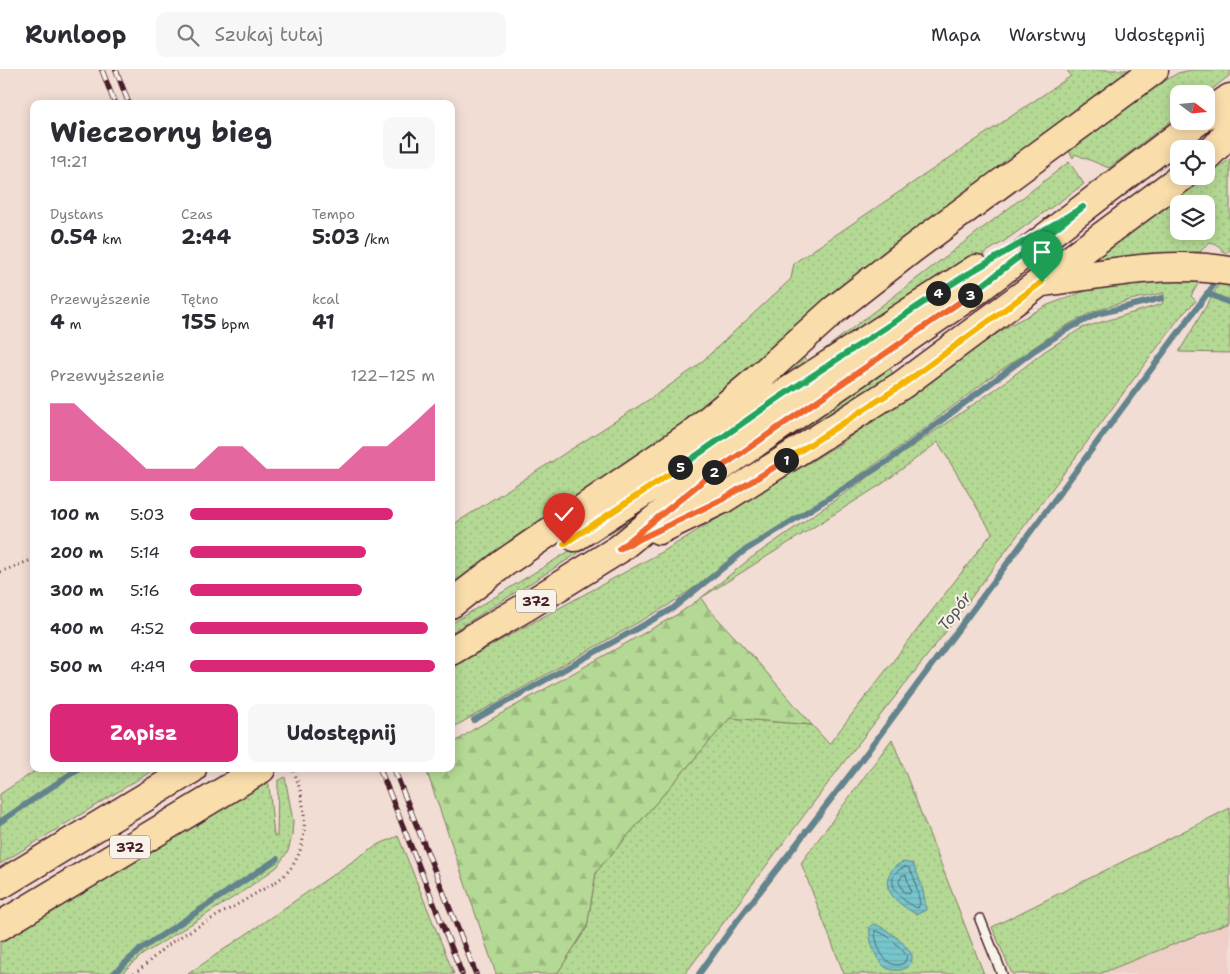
<!DOCTYPE html>
<html lang="pl">
<head>
<meta charset="utf-8">
<style>
	body { margin:0; font-family:"Shantell Sans",sans-serif; background:#f7f7f7; color:#2b2b33; height:100vh; display:flex; flex-direction:column; font-size:19px; white-space:nowrap }
	* { box-sizing:border-box; margin:0 }
	p { font-size:16px; color:#7c7c81 }
	.icon { flex:none; width:28px; height:28px; fill:none; stroke:currentColor; stroke-width:2; stroke-linecap:round; stroke-linejoin:round }
	.map { position:relative; flex:1; overflow:hidden }
	.panel { position:absolute; left:30px; top:30px; width:425px; height:672px; display:flex; flex-direction:column; background:#fff; border-radius:10px; box-shadow:0 2px 12px #0003 }
	.panel>* { flex:none }
	.needle { width:32px; rotate:106deg }
	.buttons { position:absolute; left:1170px; top:15px; display:grid; gap:10px }
	.buttons a { display:grid; place-items:center; width:45px; height:45px; border-radius:10px; background:#fff; box-shadow:0 2px 12px #0003; font-size:25px }
	.pin { position:absolute; display:grid; place-items:center; width:42px; height:42px; color:#fff; margin:-51px -21px; border-radius:50% 50% 50% 0; rotate:-45deg; box-shadow:0 0 5px #0007 }
	.pin .icon { rotate:45deg }
	.km { position:absolute; width:25px; height:25px; margin:-12px; border-radius:50%; background:#222; color:#fff; font-size:14px; line-height:25px; text-align:center }
	.round { display:grid; place-items:center; flex:none; width:52px; height:52px; border-radius:10px; background:#f7f7f7 }
	.summary { display:flex; align-items:center; justify-content:space-between; height:85px; padding:0 20px }
	h1 { font-size:28px; font-weight:700; line-height:38px }
	.stats { display:grid; grid-template-columns:repeat(3,1fr); gap:8px; height:85px; padding:5px 20px }
	.stats div { display:grid; align-content:center }
	.stats b { font-size:21px; font-weight:700 }
	.stats small { font-size:14px; font-weight:400 }
	.stats p { font-size:14px }
	.chart { height:140px; padding:10px 20px }
	.chart p { display:flex; justify-content:space-between }
	.chart svg { width:100%; height:90px; margin-top:5px; fill:#db2777; opacity:.7 }
	.cta { display:flex; gap:10px; margin-top:auto; padding:10px 20px }
	.cta a { flex:1; height:58px; border-radius:10px; background:#db2777; color:#fff; font-size:20px; font-weight:700; line-height:58px; text-align:center }
	.cta a+a { background:#f7f7f7; color:#2b2b33 }
	ul { padding:0 20px; list-style:none; font-size:16px }
	li { display:grid; grid-template-columns:80px 60px 1fr; align-items:center; height:38px }
	li i { height:12px; border-radius:6px; background:#db2777 }
	header { display:flex; align-items:center; gap:30px; box-sizing:border-box; height:70px; padding:0 25px; background:#fff; border-bottom:1px solid #e1e1e2 }
	header strong { font-size:24px }
	nav { display:flex; gap:28px; margin-inline-start:auto; font-size:18px }
	.search { width:350px; height:45px; background:#f7f7f7; display:flex; align-items:center; gap:12px; box-sizing:border-box; padding:0 18px; border-radius:10px; color:#7c7c81; font-size:19px }
	.map>svg:first-child { display:block }
	.built { fill:#eecec6 }
	.grass { fill:url(#grass-dots); stroke:#7f7c60; fill-rule:evenodd }
	.forest { fill:url(#forest-firs); stroke:#7f7c60 }
	.water { fill:url(#water-rules); stroke:#64848c }
	.lines { fill:none; stroke-linecap:round; stroke-linejoin:round }
	.shore { stroke:#5c626c; stroke-width:1 }
	.stream { stroke:#64848c; stroke-width:6 }
	.service-casing { stroke:#4a1f2b; stroke-width:12 }
	.primary-casing { stroke:#4a1f2b; stroke-width:31 }
	.path { stroke:#4a1f2b; stroke-width:3; stroke-dasharray:1 4; stroke-linecap:butt }
	.service { stroke:#f7f3e8; stroke-width:9 }
	.primary { stroke:#f9ddab; stroke-width:28 }
	.rail-casing { stroke:#4a1f2b; stroke-width:5.5 }
	.rail { stroke:#f7f3e8; stroke-width:4; stroke-dasharray:11; stroke-linecap:butt }
	.split-1-casing { stroke:#fff; stroke-width:10 }
	.split-2-casing { stroke:#fff; stroke-width:10 }
	.split-3-casing { stroke:#fff; stroke-width:10 }
	.split-4-casing { stroke:#fff; stroke-width:10 }
	.split-5-casing { stroke:#fff; stroke-width:10 }
	.split-6-casing { stroke:#fff; stroke-width:10 }
	.split-1 { stroke:#f5b400; stroke-width:6 }
	.split-2 { stroke:#f0652b; stroke-width:6 }
	.split-3 { stroke:#f0652b; stroke-width:6 }
	.split-4 { stroke:#22a559; stroke-width:6 }
	.split-5 { stroke:#22a559; stroke-width:6 }
	.split-6 { stroke:#f5b400; stroke-width:6 }
	.labels { text-anchor:middle; stroke-width:4; stroke-linejoin:round; paint-order:stroke }
	.shield { fill:#f7f3e8; stroke:#7e5f64; stroke-width:1 }
	.shield-label { font-size:14px; font-weight:bold; fill:#4a1f2b }
	.water-label { font-size:16px; font-style:italic; fill:#57515c; stroke:#f7f3e8 }
</style>
</head>
<body>
<header>
<strong>Runloop</strong>
<div class="search"><svg class="icon" aria-label="search" viewBox="0 0 24 24"><circle cx="10" cy="10" r="6"/><path d="M15 15l6 6"/></svg>Szukaj tutaj</div>
<nav><a>Mapa</a><a>Warstwy</a><a>Udostępnij</a></nav>
</header>
<div class="map">
<svg width="1230" height="904" viewBox="0 0 1230 904">
	<defs>
		<pattern id="grass-dots" width="8" height="8" patternUnits="userSpaceOnUse" patternTransform="scale(1.25)"><rect width="8" height="8" fill="#b4d994"/><path d="M2 2h.1M6 6h.1" fill="none" stroke="#9cba80" stroke-width="1.8" stroke-linecap="round"/></pattern>
		<pattern id="forest-firs" width="22" height="20" patternUnits="userSpaceOnUse" patternTransform="scale(1.25)"><rect width="22" height="20" fill="#b4d994"/><path d="M5 1l3.5 6h-7zM16 11l3.5 6h-7z" fill="#9cba80"/></pattern>
		<pattern id="water-rules" width="6" height="5" patternUnits="userSpaceOnUse" patternTransform="scale(1.25)"><rect width="6" height="5" fill="#76c7cd"/><path d="M0 2.5h6" fill="none" stroke="#68aab0"/></pattern>
	</defs>
	<rect width="100%" height="100%" fill="#f2ddd4"/>
	<filter id="ink" filterUnits="userSpaceOnUse"><feTurbulence type="fractalNoise" baseFrequency=".02" numOctaves="2"/><feDisplacementMap in="SourceGraphic" scale="10" xChannelSelector="R" yChannelSelector="G"/><feConvolveMatrix kernelMatrix="1 2 1 2 8 2 1 2 1" color-interpolation-filters="sRGB"/></filter>
	<g filter="url(#ink)">
		<path class="built" d="M1230,852v52h-131z"/>
		<path class="grass" d="M1067,0h69l-483,381 -202,141v-66l202,-129 43,-30 95,-88 3,-16 277,-187z
			M1191,0h39v5l-24,19h-27v21l-70,53 -34,-14 -2,4 -4,-7 86,-64 23,-14z
			M1230,89v91l-4,4 -7,-8 -10,-4 -9,10 -30,1 -78,8zM1179,134h27v27h-27z
			M1069,92l15,22 -81,58 -107,65 -389,261 274,-192 22,-19 5,5z
			M1196,210l2,4 -7,12 5,5 -16,16 -236,317 -100,128 -159,212h-128l30,-47 9,-55 134,-154 82,7 17,19 163,-211 -54,-91 -56,42 -181,114 50,-40 249,-172 45,-35 37,-23 80,-24 2,-11 -34,7 -38,12 -30,16 -71,49 -99,76 -225,153 -215,122 -1,-60 66,-37 145,-79 181,-110 109,-78 58,-39 38,-20 37,-14 39,-9z
			M1219,214l11,1v68l-51,-1z
			M890,298l3,6 -64,44 -113,70h-4l163,-117z
			M727,384l-96,66 -180,113v-9z
			M892,669l92,235h-140l-43,-111z
			M38,699h117l-155,95v-70z
			M285,707l8,44 -1,15 -4,15 -11,16 -35,25 -100,63 -21,19h-121v-35l265,-160 4,6 5,51h3l1,-55z
			M1230,738v114l-131,52h-87l-20,-47z
			M398,766l56,138h-266l187,-128z"/>
		<path class="forest" d="M701,528l6,9 48,52 57,66 -82,-7 -134,154 -9,55 -30,47h-61l-70,-205h25v-24l23,-16 204,-115z"/>
		<path class="water" d="M904,792l9,2c7,14 12,30 13,46l-9,4c-14,-6 -36,-22 -28,-39 3,-7 8,-11 15,-13z
			M875,854c14,6 29,18 37,31 0,3 0,6 -1,8 -5,9 -19,9 -26,4 -10,-8 -17,-28 -15,-41z"/>
		<g class="lines">
			<path class="shore" d="M905,797l4,1 5,9 6,26 -2,5c-17,-5 -40,-32 -13,-41z
				M903,805h3l5,17 -2,2 -5,-2 -5,-10z
				M875,861c10,0 27,17 32,26l-3,6c-18,9 -29,-18 -29,-32z"/>
			<path class="stream" d="M1207,223l23,10
				M474,650l198,-111 72,-58 144,-90 144,-109 34,-22 31,-16 65,-16
				M0,752l78,-53
				M113,904l28,-25 136,-90
				M699,904l35,-49 125,-162 360,-485"/>
			<g class="service-casing">
				<path id="service" d="M980,849l22,55"/>
			</g>
			<g class="primary-casing">
				<path id="primary" d="M1206,45l24,-17
					M1206,87l12,-12 12,-16
					M1043,212c61,-8 125,-22 187,-11
					M659,460l64,-31 179,-114 281,-209
					M575,467l90,-59 114,-81 197,-128
					M451,534l53,-41 188,-129 60,-50 82,-74 78,-61 242,-179
					M451,581l73,-43 95,-59 90,-74 267,-184 157,-121 65,-49
					M0,815l192,-116
					M0,856l261,-157"/>
			</g>
			<path class="path" d="M0,502l34,-13
				M134,904c13,-10 25,-22 38,-32 28,-18 58,-32 86,-50 7,-4 16,-8 23,-14 32,-26 26,-75 12,-109"/>
			<use href="#service" class="service"/>
			<use href="#primary" class="primary"/>
			<g class="rail-casing">
				<path id="rail" d="M102,0l13,34
					M116,0l13,34
					M380,699l82,205
					M394,699l82,205"/>
			</g>
			<use href="#rail" class="rail"/>
		</g>
	</g>
	<g class="lines" filter="url(#ink)">
		<g class="split-1-casing">
			<path id="split-1" d="M786,390l116,-75 140,-103"/>
		</g>
		<g class="split-2-casing">
			<path id="split-2" d="M714,402l-95,77 104,-50 63,-39"/>
		</g>
		<g class="split-3-casing">
			<path id="split-3" d="M714,402l256,-177"/>
		</g>
		<g class="split-4-casing">
			<path id="split-4" d="M938,223l28,-18 117,-68 -113,88"/>
		</g>
		<g class="split-5-casing">
			<path id="split-5" d="M680,397l100,-70 158,-104"/>
		</g>
		<g class="split-6-casing">
			<path id="split-6" d="M564,474l116,-77"/>
		</g>
		<use href="#split-1" class="split-1"/>
		<use href="#split-2" class="split-2"/>
		<use href="#split-3" class="split-3"/>
		<use href="#split-4" class="split-4"/>
		<use href="#split-5" class="split-5"/>
		<use href="#split-6" class="split-6"/>
	</g>
	<g class="labels">
		<g class="shield">
			<rect x="516" y="519.5" width="40" height="23" rx="4"/>
			<rect x="110" y="765.5" width="40" height="23" rx="4"/>
		</g>
		<g class="shield-label">
			<text x="536" y="536">372</text>
			<text x="130" y="782">372</text>
		</g>
		<g class="water-label">
			<text transform="translate(954 541) rotate(-53)" y="6">Topór</text>
		</g>
	</g>
</svg>
<div class="buttons">
<a><svg class="needle" viewBox="-14 -14 28 28"><path d="M0-13l5 13h-10z" fill="#e53935"/><path d="M0 13l5-13h-10z" fill="#7c7c81"/></svg></a>
<a><svg class="icon" aria-label="locate" viewBox="0 0 24 24"><circle cx="12" cy="12" r="6"/><path d="M12 2v4M12 18v4M2 12h4M18 12h4"/></svg></a>
<a><svg class="icon" aria-label="layers" viewBox="0 0 24 24"><path d="M12 4l9 5-9 5-9-5zM3 14l9 5 9-5"/></svg></a>
</div>
<div class="pin" style="left:1042px;top:212px;background:#1e9e55"><svg class="icon" aria-label="arrive" viewBox="0 0 24 24"><path d="M6 21V4h12l-3 4 3 4H6"/></svg></div>
<div class="pin" style="left:564px;top:474px;background:#d93025"><svg class="icon" aria-label="check" viewBox="0 0 24 24"><path d="M5 12l5 5 9-10"/></svg></div>
<b class="km" style="left:786px;top:390px">1</b>
<b class="km" style="left:714px;top:402px">2</b>
<b class="km" style="left:970px;top:225px">3</b>
<b class="km" style="left:938px;top:223px">4</b>
<b class="km" style="left:680px;top:397px">5</b>
<section class="panel">
<div class="summary"><div><h1>Wieczorny bieg</h1><p>19:21</p></div><a class="round"><svg class="icon" aria-label="share" viewBox="0 0 24 24"><path d="M12 15V3M7 8l5-5 5 5M5 13v7h14v-7"/></svg></a></div>
<div class="stats">
<div><p>Dystans</p><b>0.54<small> km</small></b></div>
<div><p>Czas</p><b>2:44</b></div>
<div><p>Tempo</p><b>5:03<small> /km</small></b></div>
</div>
<div class="stats">
<div><p>Przewyższenie</p><b>4<small> m</small></b></div>
<div><p>Tętno</p><b>155<small> bpm</small></b></div>
<div><p>kcal</p><b>41</b></div>
</div>
<div class="chart"><p><span>Przewyższenie</span>122–125 m</p>
<svg viewBox="0 0 160 44" preserveAspectRatio="none"><path d="M0 44V6L10 6L20 17L30 27L40 38L50 38L60 38L70 27L80 27L90 38L100 38L110 38L120 38L130 27L140 27L150 17L160 6V44z"/></svg>
</div>
<ul>
<li><b>100 m</b>5:03<i style="width:83%"></i></li>
<li><b>200 m</b>5:14<i style="width:72%"></i></li>
<li><b>300 m</b>5:16<i style="width:70%"></i></li>
<li><b>400 m</b>4:52<i style="width:97%"></i></li>
<li><b>500 m</b>4:49<i style="width:100%"></i></li>
</ul>
<div class="cta"><a>Zapisz</a><a>Udostępnij</a></div>
</section>
</div>
</body>
</html>
